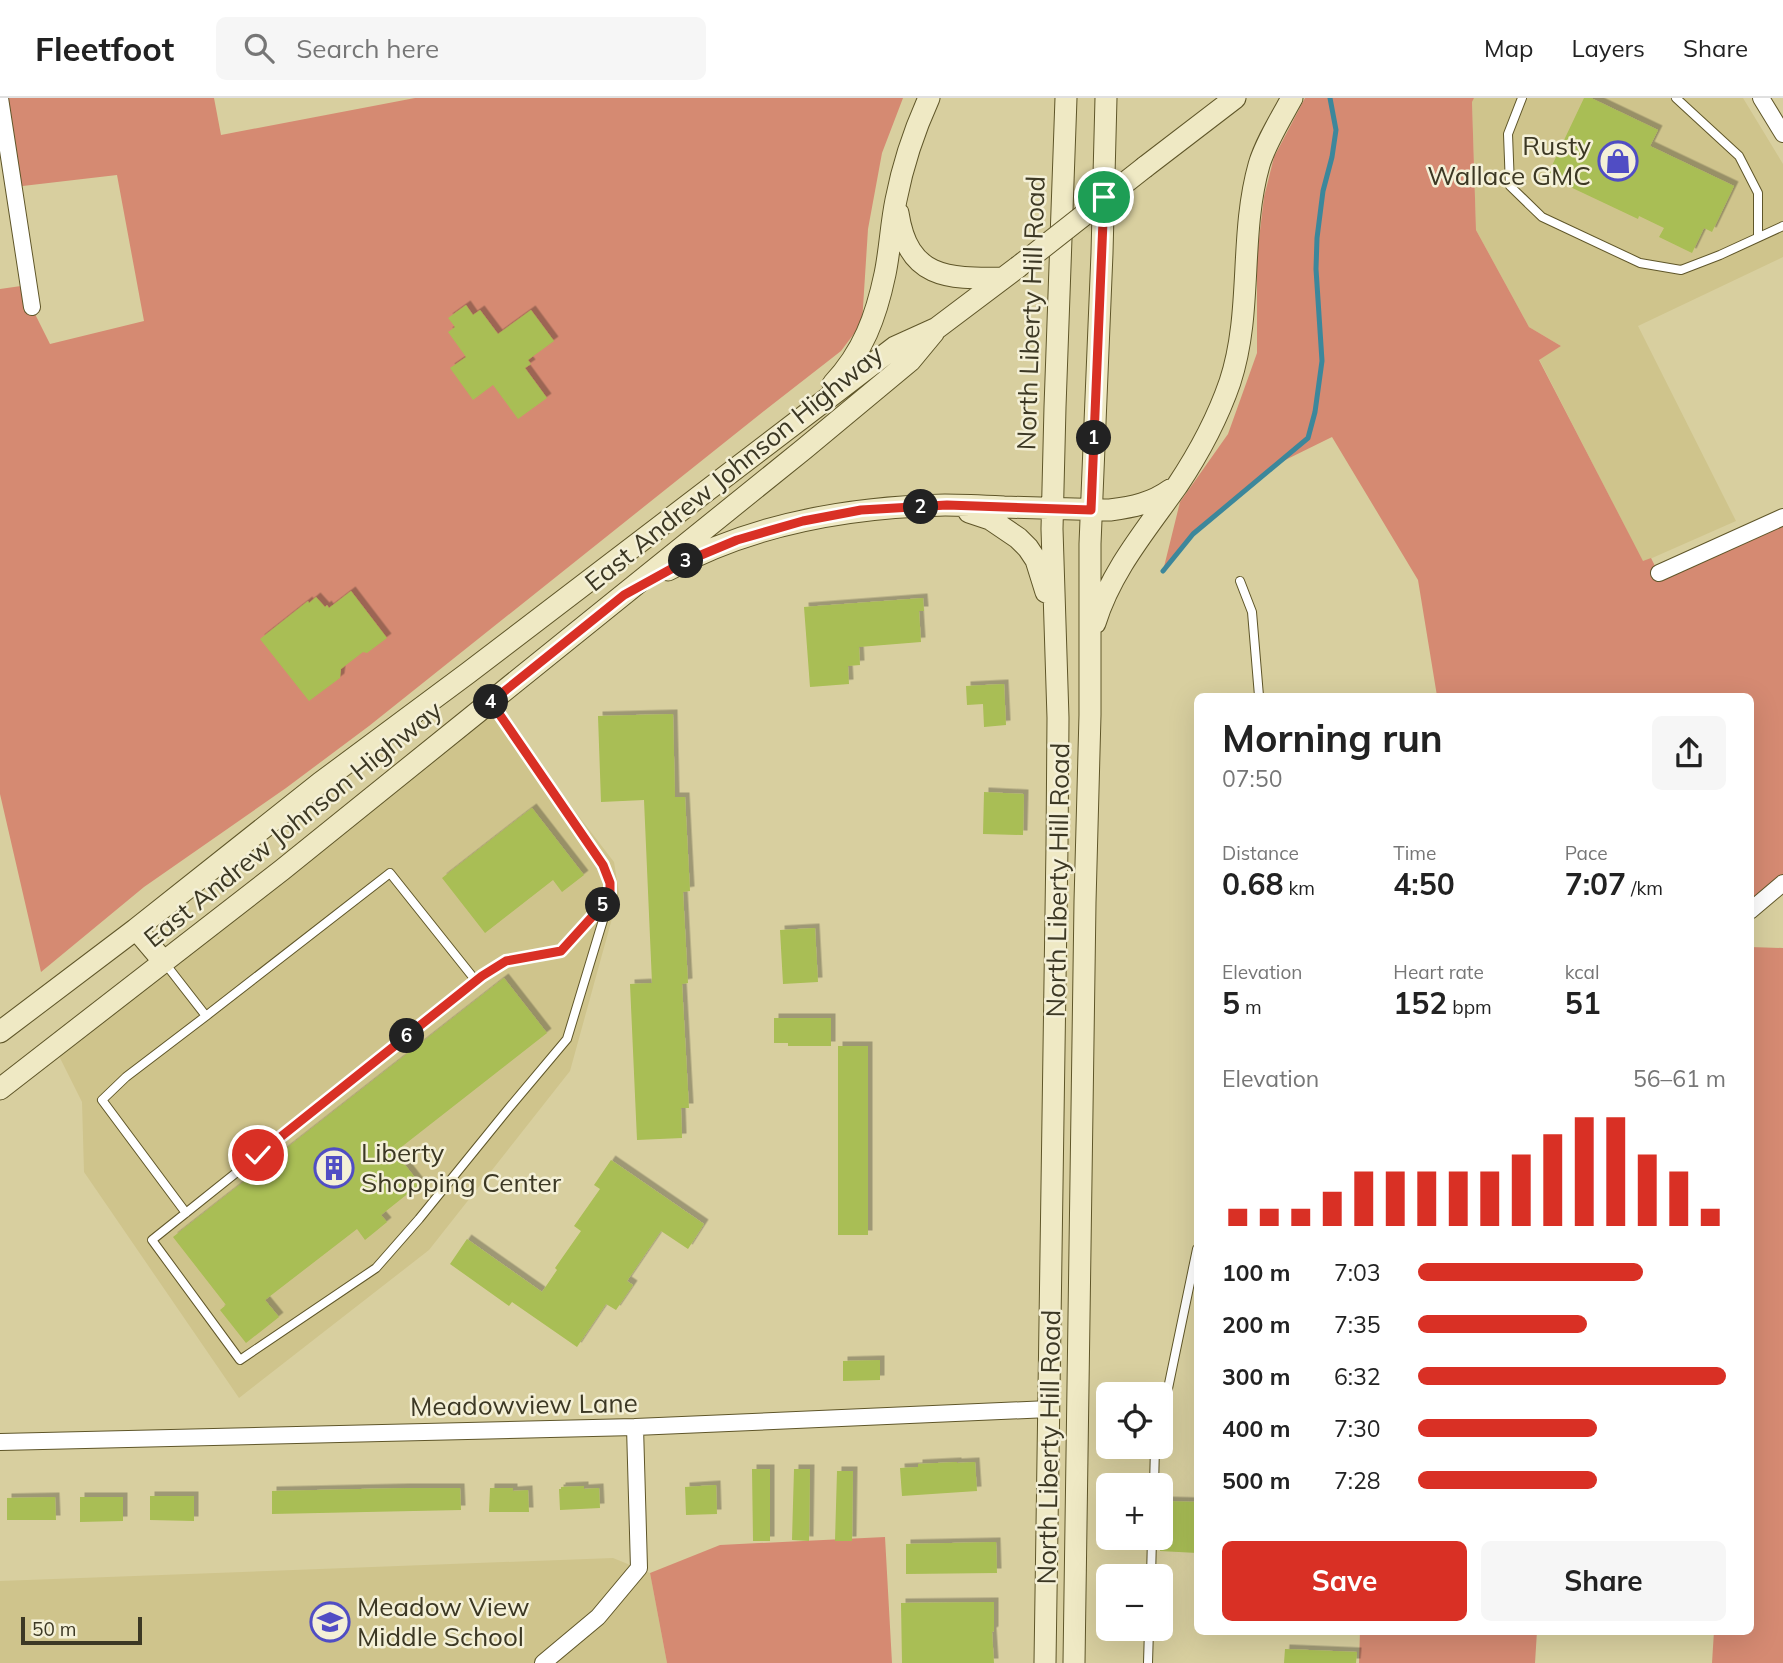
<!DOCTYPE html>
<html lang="en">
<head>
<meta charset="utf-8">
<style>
	body { margin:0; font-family:Mulish,sans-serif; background:#f6f6f6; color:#222; height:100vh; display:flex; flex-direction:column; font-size:26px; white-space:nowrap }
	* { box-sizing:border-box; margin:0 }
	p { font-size:23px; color:#767676 }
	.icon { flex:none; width:38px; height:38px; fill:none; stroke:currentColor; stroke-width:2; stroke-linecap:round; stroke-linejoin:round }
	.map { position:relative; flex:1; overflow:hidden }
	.panel { position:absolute; left:1194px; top:595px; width:560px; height:942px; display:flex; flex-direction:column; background:#fff; border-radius:10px; box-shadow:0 7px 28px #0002 }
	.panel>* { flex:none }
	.controls { position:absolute; left:1096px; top:1284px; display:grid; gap:14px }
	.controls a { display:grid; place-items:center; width:77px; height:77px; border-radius:10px; background:#fff; box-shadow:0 7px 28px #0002; font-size:35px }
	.scale { position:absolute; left:21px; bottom:18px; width:121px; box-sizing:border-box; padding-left:7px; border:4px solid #3c3824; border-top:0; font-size:19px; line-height:24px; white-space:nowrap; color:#3c3824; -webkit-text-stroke:5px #f4f0d7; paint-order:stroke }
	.pin { position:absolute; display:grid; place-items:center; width:60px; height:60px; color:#fff; margin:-30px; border:4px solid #fff; border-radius:50%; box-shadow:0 2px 7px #0007 }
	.km { position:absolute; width:35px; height:35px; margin:-18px; border-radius:50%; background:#222; color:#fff; font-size:19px; line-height:35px; text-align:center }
	.round { display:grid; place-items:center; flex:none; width:74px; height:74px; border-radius:10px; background:#f6f6f6 }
	.summary { display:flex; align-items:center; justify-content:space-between; height:119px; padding:0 28px }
	h1 { font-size:38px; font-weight:700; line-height:52px }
	.figures { display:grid; grid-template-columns:repeat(3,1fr); gap:10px; height:119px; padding:7px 28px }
	.figures div { display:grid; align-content:center }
	.figures b { font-size:30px; font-weight:700 }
	.figures small { font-size:19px; font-weight:400 }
	.figures p { font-size:19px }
	.chart { height:196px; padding:14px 28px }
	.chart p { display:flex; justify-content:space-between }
	.chart svg { width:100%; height:126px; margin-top:7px; stroke:#d93025; stroke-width:6 }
	.primary-button { display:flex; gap:14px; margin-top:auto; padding:14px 28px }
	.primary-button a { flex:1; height:80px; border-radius:10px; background:#d93025; color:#fff; font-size:28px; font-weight:700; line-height:80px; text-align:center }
	.primary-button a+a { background:#f6f6f6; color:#222 }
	ul { padding:0 28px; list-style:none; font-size:23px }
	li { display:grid; grid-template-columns:112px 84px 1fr; align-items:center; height:52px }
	li i { height:18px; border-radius:9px; background:#d93025 }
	header { display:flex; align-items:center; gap:42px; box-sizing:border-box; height:98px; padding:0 35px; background:#fff; border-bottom:2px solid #e0e0e0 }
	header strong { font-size:33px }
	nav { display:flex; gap:38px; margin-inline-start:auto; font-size:24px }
	.search { width:490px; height:63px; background:#f6f6f6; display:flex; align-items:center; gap:18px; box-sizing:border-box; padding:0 24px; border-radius:10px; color:#767676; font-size:26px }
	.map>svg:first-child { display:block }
	.built { fill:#cfc48c }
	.green { fill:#d58a72 }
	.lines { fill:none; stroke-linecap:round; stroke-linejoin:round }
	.stream { stroke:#3c879b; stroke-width:5 }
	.building { fill:#a9be54; filter:url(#shadow) }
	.service-casing { stroke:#5f5629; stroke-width:10 }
	.minor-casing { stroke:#5f5629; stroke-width:18 }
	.secondary-casing { stroke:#5f5629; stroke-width:23 }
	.service { stroke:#fff; stroke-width:8 }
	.minor { stroke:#fff; stroke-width:16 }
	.secondary { stroke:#efe9c4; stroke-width:21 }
	.secondary-bridge-casing { stroke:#5f5629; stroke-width:23; stroke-linecap:butt }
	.secondary-bridge { stroke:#efe9c4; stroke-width:21 }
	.route-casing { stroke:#fff; stroke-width:14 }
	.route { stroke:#d93025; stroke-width:9 }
	.labels { text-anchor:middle; stroke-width:5; stroke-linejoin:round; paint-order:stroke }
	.poi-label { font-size:26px; fill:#3c3824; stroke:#f4f0d7; text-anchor:start }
	.street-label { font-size:26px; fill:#3c3824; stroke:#f4f0d7 }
</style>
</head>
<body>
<header>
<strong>Fleetfoot</strong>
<div class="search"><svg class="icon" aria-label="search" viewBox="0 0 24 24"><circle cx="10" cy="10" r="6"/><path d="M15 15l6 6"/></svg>Search here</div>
<nav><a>Map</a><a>Layers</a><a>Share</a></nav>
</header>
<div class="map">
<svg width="1783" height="1565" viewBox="0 0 1783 1565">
	<defs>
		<filter id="shadow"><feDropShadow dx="4.5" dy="-4.5" stdDeviation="0" flood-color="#0004"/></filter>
	</defs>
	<rect width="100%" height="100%" fill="#d8cf9f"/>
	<path class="built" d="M1474,0h269l40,66v93l-145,69 98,195 -93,41 -104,-203 22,-13 -32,-19 -53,-97 -4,-129z
		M491,604l123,160 5,31 -49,178 -141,179 -190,148 -155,-226 -2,-70 -27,-54z
		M613,1460l37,15 17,90h-667v-82z"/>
	<path class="green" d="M0,0h214l7,37 194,-37h488l-21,55 -14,76 -6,94 -21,28 -77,60 -395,315 -83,62 -142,99 -103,85 -41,-178v-505l21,-3 29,58 94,-23 -27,-146 -103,12z
		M1305,0h169l-2,4 4,128 53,97 32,19 -22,14 104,201 8,-3 7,14 125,-55v366l-33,28v-215h-313l-19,-116 -86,-143 -61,30 -78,67 -30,37 17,-69 48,-68 29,-81v-97l7,-59 10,-40z
		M1750,849l33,1v715h-71l2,-32h36z
		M885,1439l7,126h-225l-17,-90 70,-28z
		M1360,1533h177l-2,32h-176z"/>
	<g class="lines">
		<path class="stream" d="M1163,473l30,-37 115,-96 7,-26 7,-51 -6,-92 1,-31 6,-47 9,-34 4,-27 -6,-32"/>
	</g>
	<path class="building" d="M1584,0h7l67,32 -8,16 84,40 -22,46 -8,-4 -12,25 -33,-16 5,-9 -25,-12 -1,3 -91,-43z
		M466,207l7,10 7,-5 18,24 33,-24 23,31 -26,19 3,4 -6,4 22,30 -29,21 -25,-34 -20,15 -23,-32 16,-11 -18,-25 7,-5 -7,-9z
		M351,493l36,47 -20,15 -4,-1 -22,17 -1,9 -31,23 -49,-62 48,-38 1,2 7,-6 9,10 2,-2 2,3z
		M923,500l1,13h-5l2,31 -62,5 1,18 -12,1 1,18 -39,3 -6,-80z
		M1004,586l2,41 -22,2 -1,-23 -16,1 -1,-19z
		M673,616l2,83h10l5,94 -7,1 5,91 -6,1 7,124h-8l1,30 -45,2 -7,-156 22,-1 -8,-183 -43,2 -3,-86z
		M984,694l40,2 -1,41 -40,-1z
		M532,710l52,67 -22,17 -9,-12 -68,53 -43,-55z
		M815,830l3,54 -35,2 -3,-54z
		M504,880l43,55 -152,119 25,32 -39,31 6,7 -22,18 -8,-11 -92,71 14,17 -33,26 -26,-33 6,-5 -53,-68z
		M774,920h57v28h-43v-3h-14z
		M838,948h30v189h-30z
		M611,1062l93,64 -16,25 -27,-18 -34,50 6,4 -17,25 -10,-6 -29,43 -65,-45 -3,4 -59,-42 17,-25 75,53 15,-22 -2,-2 26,-37 -7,-5 26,-37 -6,-4z
		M880,1262v20l-37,1v-20z
		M957,1364v1l18,-1 2,29 -75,5 -2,-28 18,-1v-3z
		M752,1371h18v72h-17z
		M794,1371h16l-1,72 -17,-1z
		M837,1373h16l-1,70h-17z
		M716,1387l1,29 -31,1 -1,-28z
		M584,1388v3l15,-1 1,20 -40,2 -1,-21h2v-2z
		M405,1390h55l1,22 -189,4v-23z
		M490,1390h23v3l15,-1 1,22h-40z
		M150,1398h44v25l-44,-1z
		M55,1399l1,23h-49v-22z
		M80,1399h43v24l-43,1z
		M1162,1403l35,1v51l-37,-2z
		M996,1444l1,31 -91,1v-30z
		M994,1504v29l-2,1 2,31h-92l-1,-60z
		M1285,1551l72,3 -1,11h-72z"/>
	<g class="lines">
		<g class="service-casing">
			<path id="service" d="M1522,0l-14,36 2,52 32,31 98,46 41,7 39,-15 63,-29
				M1676,0l63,58 19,37v44
				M1240,483l12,31 7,84
				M491,604l112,163 7,18v14l-43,142 -58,69 -90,111 -43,49 -136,92 -88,-120 330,-264 24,-15 55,-10 49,-54
				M164,864l42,54 184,-143 86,108
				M186,1115l-84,-113 24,-23 80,-61
				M1160,1329l37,-178
				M1154,1388l1,-39
				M1151,1479l1,-39
				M1148,1565l1,-34"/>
		</g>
		<g class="minor-casing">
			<path id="minor" d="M0,0l32,209
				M1761,0l22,36
				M1659,475l124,-56
				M1750,813l33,-28
				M0,1344l635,-15 414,-18
				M543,1565l55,-46 41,-49 -4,-141"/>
		</g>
		<g class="secondary-casing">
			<path id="secondary" d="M1145,69l90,-69
				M898,115c10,65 48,66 105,65
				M833,286c30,-32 43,-67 52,-110 5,-24 6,-50 11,-74 7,-36 18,-69 33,-102
				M969,414l21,7 28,19 10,10 8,12 10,32
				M668,472c84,-46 183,-63 277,-65 20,0 40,1 59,2 35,1 71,2 106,3 23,-3 42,-7 60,-20
				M1095,525c16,-52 51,-93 82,-137 20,-30 41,-69 53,-104 23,-70 9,-146 29,-217 6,-21 22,-47 33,-67
				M136,831l28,33
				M0,934l136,-103 184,-146 148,-110 427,-326 42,-19 81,-61
				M0,991l282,-219 522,-421 106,-88 24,-29
				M1045,1565l12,-818 1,-127 -6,-189 3,-122 11,-309
				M1074,1565l11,-761 5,-187v-171l12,-291 4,-155"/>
		</g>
		<use href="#service" class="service"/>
		<use href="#minor" class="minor"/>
		<use href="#secondary" class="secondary"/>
		<g class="secondary-bridge-casing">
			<path id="secondary-bridge" d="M1018,169l127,-100"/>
		</g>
		<use href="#secondary-bridge" class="secondary-bridge"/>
	</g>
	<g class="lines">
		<g class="route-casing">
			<path id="route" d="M258,1057l224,-179 24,-15 55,-10 49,-54v-14l-7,-18 -112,-163 133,-107 58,-32 55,-23 66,-19 58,-11 86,-5 144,5 13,-313"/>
		</g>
		<use href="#route" class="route"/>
	</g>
	<defs>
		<g id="shop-ring" transform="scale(2.0125)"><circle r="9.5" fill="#f4f0d7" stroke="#504dc4" stroke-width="1.5"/><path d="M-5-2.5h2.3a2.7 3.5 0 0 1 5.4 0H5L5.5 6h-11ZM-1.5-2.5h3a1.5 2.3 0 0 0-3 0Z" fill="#504dc4"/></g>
		<g id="building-ring" transform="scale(2.0125)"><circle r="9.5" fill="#f4f0d7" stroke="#504dc4" stroke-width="1.5"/><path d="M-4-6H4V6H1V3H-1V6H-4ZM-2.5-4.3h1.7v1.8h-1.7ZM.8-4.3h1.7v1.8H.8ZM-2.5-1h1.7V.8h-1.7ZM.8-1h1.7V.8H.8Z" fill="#504dc4"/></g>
		<g id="school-ring" transform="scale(2.0125)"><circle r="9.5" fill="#f4f0d7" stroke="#504dc4" stroke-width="1.5"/><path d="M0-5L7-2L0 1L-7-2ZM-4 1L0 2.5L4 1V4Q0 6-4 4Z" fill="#504dc4"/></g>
	</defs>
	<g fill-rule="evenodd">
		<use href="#shop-ring" x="1618" y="63"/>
		<use href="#building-ring" x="334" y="1070"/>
		<use href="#school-ring" x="330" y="1524"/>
	</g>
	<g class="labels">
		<g class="poi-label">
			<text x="1591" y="57" text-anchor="end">Rusty<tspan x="1591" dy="30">Wallace GMC</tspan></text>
			<text x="361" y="1064">Liberty<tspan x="361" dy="30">Shopping Center</tspan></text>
			<text x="357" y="1518">Meadow View<tspan x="357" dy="30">Middle School</tspan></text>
		</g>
		<g class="street-label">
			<text transform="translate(1031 215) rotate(-88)" y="9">North Liberty Hill Road</text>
			<text transform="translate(734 370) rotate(-39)" y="9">East Andrew Johnson Highway</text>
			<text transform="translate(293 726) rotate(-39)" y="9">East Andrew Johnson Highway</text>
			<text transform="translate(1058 782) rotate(-89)" y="9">North Liberty Hill Road</text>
			<text transform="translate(524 1307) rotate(-1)" y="9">Meadowview Lane</text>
			<text transform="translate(1049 1349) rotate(-89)" y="9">North Liberty Hill Road</text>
		</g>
	</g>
</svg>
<div class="controls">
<a><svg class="icon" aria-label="locate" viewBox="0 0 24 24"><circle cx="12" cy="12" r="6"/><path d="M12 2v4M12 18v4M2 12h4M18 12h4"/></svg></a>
<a>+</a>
<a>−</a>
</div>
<div class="scale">50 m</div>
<div class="pin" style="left:1104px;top:99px;background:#1e9e55"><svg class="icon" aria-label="arrive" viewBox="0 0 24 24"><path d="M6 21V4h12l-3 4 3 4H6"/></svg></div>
<div class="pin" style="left:258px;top:1057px;background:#d93025"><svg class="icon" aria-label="check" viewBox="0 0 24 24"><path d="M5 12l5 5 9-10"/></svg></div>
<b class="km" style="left:1094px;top:340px">1</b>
<b class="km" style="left:921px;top:409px">2</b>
<b class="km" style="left:686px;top:463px">3</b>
<b class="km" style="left:491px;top:604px">4</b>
<b class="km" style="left:603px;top:807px">5</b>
<b class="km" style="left:407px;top:938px">6</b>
<section class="panel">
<div class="summary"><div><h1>Morning run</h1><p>07:50</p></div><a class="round"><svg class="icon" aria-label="share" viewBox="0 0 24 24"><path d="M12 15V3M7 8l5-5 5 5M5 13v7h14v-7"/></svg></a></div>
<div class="figures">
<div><p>Distance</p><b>0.68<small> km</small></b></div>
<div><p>Time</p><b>4:50</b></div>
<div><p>Pace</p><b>7:07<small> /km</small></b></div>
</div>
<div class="figures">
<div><p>Elevation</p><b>5<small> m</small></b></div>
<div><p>Heart rate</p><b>152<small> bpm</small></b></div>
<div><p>kcal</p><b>51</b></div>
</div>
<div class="chart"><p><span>Elevation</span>56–61 m</p>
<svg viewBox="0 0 160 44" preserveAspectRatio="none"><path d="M5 44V38M15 44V38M25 44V38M35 44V32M45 44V25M55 44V25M65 44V25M75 44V25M85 44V25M95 44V19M105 44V12M115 44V6M125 44V6M135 44V19M145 44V25M155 44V38"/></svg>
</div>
<ul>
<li><b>100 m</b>7:03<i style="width:73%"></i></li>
<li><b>200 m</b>7:35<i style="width:55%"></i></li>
<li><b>300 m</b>6:32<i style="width:100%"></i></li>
<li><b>400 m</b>7:30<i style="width:58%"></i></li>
<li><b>500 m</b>7:28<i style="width:58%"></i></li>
</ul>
<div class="primary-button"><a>Save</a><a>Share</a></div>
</section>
</div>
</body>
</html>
